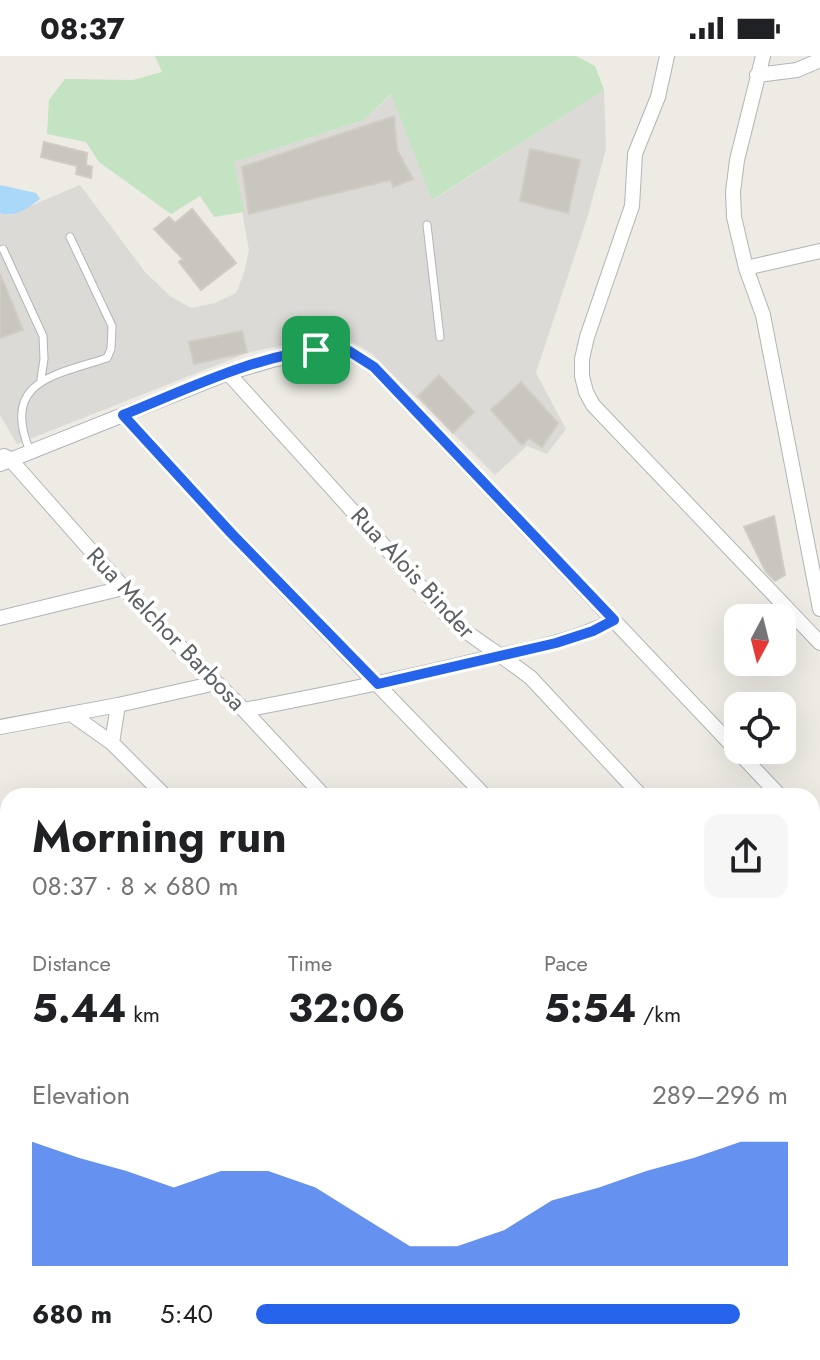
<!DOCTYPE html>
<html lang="en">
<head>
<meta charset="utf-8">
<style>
	body { margin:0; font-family:Jost,sans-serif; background:#f6f6f6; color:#202124; height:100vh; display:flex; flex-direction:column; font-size:30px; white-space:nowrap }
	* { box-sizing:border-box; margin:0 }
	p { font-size:26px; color:#757577 }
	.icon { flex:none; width:44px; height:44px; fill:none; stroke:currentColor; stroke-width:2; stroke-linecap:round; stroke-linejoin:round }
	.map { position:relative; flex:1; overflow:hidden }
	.drawer { position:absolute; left:0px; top:732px; width:820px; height:572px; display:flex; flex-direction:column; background:#fff; border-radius:24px 24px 0 0; box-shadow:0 8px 32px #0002 }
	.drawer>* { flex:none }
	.needle { width:52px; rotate:187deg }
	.buttons { position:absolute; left:724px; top:548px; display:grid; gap:16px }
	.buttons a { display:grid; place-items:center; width:72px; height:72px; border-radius:16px; background:#fff; box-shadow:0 8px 32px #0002; font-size:40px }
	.pin { position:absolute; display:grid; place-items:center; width:68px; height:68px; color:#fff; margin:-34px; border-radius:16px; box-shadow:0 4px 12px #0006 }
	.round { display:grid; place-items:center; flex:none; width:84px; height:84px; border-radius:16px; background:#f6f6f6 }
	.summary { display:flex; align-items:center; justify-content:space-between; height:136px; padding:0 32px }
	h1 { font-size:44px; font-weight:700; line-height:60px }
	.figures { display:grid; grid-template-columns:repeat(3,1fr); gap:12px; height:136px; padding:8px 32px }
	.figures div { display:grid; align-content:center }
	.figures b { font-size:40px; font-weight:700 }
	.figures small { font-size:22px; font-weight:400 }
	.figures p { font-size:22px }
	.chart { height:224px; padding:16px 32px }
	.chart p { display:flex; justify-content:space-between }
	.chart svg { width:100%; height:144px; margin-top:8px; fill:#2563eb; opacity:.7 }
	ul { padding:0 32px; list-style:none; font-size:26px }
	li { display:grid; grid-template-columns:128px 96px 1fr; align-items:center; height:60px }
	li i { height:20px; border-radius:10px; background:#2563eb }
	.status { display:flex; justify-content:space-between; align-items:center; height:56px; padding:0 40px; background:#fff; direction:ltr }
	.status svg { height:22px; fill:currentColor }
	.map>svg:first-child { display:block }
	.industrial { fill:#dcdad6 }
	.green { fill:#c3e3c2 }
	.water { fill:#a9d8f8 }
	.building { fill:#c9c6c0; stroke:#d1ccc3; stroke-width:2 }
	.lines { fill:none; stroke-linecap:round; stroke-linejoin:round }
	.lane-casing { stroke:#b1b4b8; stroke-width:9 }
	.street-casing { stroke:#b1b4b8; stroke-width:16 }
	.secondary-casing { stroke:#b0b3b8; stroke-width:22 }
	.lane { stroke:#fff; stroke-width:7 }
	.street { stroke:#fff; stroke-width:14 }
	.secondary { stroke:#fff; stroke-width:20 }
	.route-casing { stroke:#fff; stroke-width:16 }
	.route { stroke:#2563eb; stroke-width:10 }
	.labels { text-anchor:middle; stroke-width:8; stroke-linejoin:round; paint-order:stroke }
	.street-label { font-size:24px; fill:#5c5f63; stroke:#fff }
</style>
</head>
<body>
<div class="status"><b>08:37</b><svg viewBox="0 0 49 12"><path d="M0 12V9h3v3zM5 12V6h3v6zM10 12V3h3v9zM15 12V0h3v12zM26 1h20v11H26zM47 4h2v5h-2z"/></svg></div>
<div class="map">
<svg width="820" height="1304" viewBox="0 0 820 1304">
	<rect width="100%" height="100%" fill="#edebe4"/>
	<path class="industrial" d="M604,34l2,59 -18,66 -52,158 30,56 -19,25 -20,-8 -32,29 -124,-122 -20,-12 -24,-5 -77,16 -233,92 -17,-29v-203l9,3 71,-30 65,87 25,24 21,12 24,-5 21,-10 8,-20 5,-23 -16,-88 131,-42 28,-26 41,106z"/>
	<path class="green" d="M155,0h421l19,10 9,24 -172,110 -41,-106 -27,26 -130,42 10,50 -30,5 -14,-21 -29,18 -72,-52 -13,-20 -39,-8 2,-34 16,-21 68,1 29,-8z
		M649,1296h151l-3,8h-164z"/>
	<path class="water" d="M0,129l36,8 4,6c-12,9 -25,19 -40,14z"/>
	<path class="building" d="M394,60l3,34 16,29 -20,8 -2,-7 -142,34 -7,-47z
		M44,86l43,11 -1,12 6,2 -1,11 -15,-4 1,-8 -36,-9z
		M530,93l50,11 -12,53 -48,-12z
		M192,153l44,54 -35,27 -22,-28 4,-3 -29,-30 15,-12 6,6z
		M0,218l23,56 -23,8z
		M242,275l5,21 -53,12 -5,-22z
		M439,319l35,37 -21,21 -35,-37z
		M521,326l37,41 -16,24 -13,-9 -7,7 -31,-35z
		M774,460l11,59 -10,6 -9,-9 -22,-45z"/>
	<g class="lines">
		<g class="lane-casing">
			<path id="lane" d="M427,169l13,112
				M3,193l40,87 1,23 -3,20
				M30,395c-30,-70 25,-76 77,-93l4,-9 1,-23 -42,-89"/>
		</g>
		<g class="street-casing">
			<path id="street" d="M667,0l-9,41 -23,57 -3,52 -45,131 -5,22v17l4,16 7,13 227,238
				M763,0l-26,104 -4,32 1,25 12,51 17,47 57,294
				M757,19l40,-5 23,-10
				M746,212l74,-17
				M228,317l222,246c26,22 55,38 81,59l110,118
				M123,359l108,118 254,263
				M4,400l6,3 135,153 99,98 80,86
				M0,408l228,-91 44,-13 61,-12 16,3 25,16 406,429
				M0,562l123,-30
				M244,654c79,-15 157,-31 235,-50 46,-10 93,-18 135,-40
				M71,658l41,29 53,53
				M0,671l118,-22 98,-22
				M112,687l6,-38
				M812,773l8,9
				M0,791h8
				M0,906l8,6
				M812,920l8,9
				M812,1158l8,-4
				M0,1200l8,-2
				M812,1219l8,2
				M173,1296l11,8
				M514,1304l18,-8"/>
		</g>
		<g class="secondary-casing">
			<path id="secondary" d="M812,1027l8,-3
				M299,1304l8,-8"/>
		</g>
		<use href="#lane" class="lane"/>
		<use href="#street" class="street"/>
		<use href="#secondary" class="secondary"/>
	</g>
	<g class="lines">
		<g class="route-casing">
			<path id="route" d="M333,292l16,3 25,16 240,253 -21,11 -37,12 -178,41 -147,-151 -108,-118c67,-27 137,-62 210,-67z"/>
		</g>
		<use href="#route" class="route"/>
	</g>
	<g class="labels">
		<g class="street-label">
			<text transform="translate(413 517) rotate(47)" y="8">Rua Alois Binder</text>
			<text transform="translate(166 573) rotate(46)" y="8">Rua Melchor Barbosa</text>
		</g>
	</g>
</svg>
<div class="buttons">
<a><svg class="needle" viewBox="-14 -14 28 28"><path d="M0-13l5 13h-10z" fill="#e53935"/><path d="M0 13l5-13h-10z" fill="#757577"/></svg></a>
<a><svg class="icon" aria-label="locate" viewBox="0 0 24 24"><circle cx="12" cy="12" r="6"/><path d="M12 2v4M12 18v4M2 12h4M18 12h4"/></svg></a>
</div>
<div class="pin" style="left:316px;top:294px;background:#1e9e55"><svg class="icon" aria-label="arrive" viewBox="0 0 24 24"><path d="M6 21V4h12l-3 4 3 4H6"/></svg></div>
<section class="drawer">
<div class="summary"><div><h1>Morning run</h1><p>08:37 · 8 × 680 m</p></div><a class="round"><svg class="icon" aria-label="share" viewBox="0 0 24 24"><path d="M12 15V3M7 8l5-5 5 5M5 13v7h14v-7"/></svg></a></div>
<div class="figures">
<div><p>Distance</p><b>5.44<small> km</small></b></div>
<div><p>Time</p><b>32:06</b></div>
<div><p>Pace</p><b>5:54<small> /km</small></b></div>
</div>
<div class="chart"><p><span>Elevation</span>289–296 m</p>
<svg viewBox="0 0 160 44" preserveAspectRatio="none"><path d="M0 44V6L10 11L20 15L30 20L40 15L50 15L60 20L70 29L80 38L90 38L100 33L110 24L120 20L130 15L140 11L150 6L160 6V44z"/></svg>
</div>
<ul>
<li><b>680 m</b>5:40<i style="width:91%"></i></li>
</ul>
</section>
</div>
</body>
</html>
